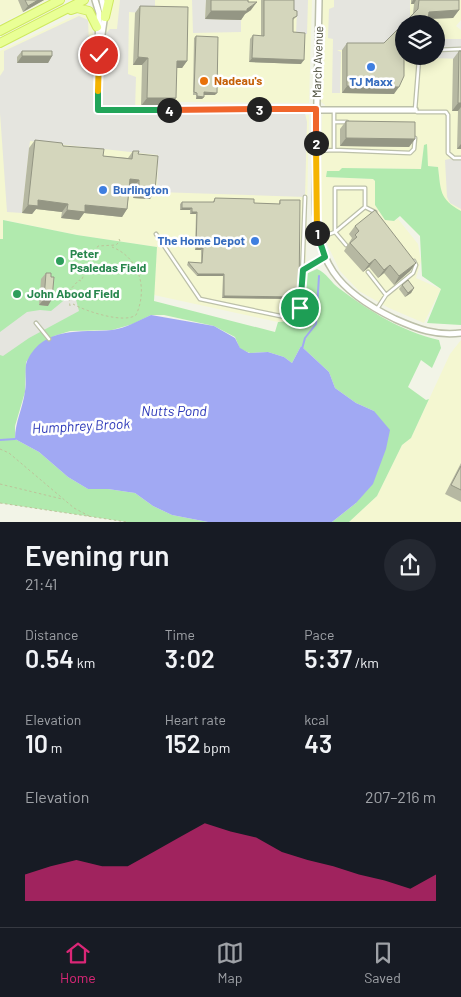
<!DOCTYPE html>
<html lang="en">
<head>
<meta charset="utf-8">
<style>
	body { margin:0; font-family:Barlow,sans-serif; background:#242831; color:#f1f3f6; height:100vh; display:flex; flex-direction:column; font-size:19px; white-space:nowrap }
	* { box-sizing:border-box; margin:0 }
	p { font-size:16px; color:#9ea1a6 }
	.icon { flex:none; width:28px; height:28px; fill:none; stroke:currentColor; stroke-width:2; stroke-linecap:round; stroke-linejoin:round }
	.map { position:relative; height:522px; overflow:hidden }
	.drawer { display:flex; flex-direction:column; background:#171b24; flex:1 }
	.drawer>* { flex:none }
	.buttons { position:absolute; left:395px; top:15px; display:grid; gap:10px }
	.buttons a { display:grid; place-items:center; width:50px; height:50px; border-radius:50%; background:#171b24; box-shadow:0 2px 12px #0003; font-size:25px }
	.pin { position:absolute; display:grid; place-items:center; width:42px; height:42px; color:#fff; margin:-21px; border:2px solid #fff; border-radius:50%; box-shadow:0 1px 5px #0007 }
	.km { position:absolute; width:25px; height:25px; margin:-12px; border-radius:50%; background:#222; color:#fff; font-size:14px; line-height:25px; text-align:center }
	.round { display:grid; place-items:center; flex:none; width:52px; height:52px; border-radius:26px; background:#242831 }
	.headline { display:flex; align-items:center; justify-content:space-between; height:85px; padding:0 25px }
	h1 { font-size:28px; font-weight:600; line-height:38px }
	.stats { display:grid; grid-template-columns:repeat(3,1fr); gap:8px; height:85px; padding:5px 25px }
	.stats div { display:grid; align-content:center }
	.stats b { font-size:25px; font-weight:600 }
	.stats small { font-size:14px; font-weight:400 }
	.stats p { font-size:14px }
	.chart { height:140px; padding:10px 25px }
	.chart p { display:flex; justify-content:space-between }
	.chart svg { width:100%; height:90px; margin-top:5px; fill:#db2777; opacity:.7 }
	.menu { display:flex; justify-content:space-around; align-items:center; height:70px; border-top:1px solid #363941; background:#171b24; font-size:14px; color:#9ea1a6 }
	.menu a { display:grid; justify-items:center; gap:2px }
	.menu .current { color:#db2777 }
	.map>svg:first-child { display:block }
	.commercial { fill:#f4f7d1; fill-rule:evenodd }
	.green { fill:#b1eaae }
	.parking { fill:#e5e5df }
	.water { fill:#a1a9f3 }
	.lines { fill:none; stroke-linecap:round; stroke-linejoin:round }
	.stream { stroke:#a1a9f3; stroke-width:2 }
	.service-casing { stroke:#bcc0a9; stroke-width:5 }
	.minor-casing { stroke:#bcc0a9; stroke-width:8 }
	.primary-casing { stroke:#cfe960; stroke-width:10 }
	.path { stroke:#bdc39a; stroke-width:1; stroke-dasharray:2.5 2.5; stroke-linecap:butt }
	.service { stroke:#fff; stroke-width:2.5 }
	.minor { stroke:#fff; stroke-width:5 }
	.primary { stroke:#e9ff95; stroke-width:8 }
	.wall { fill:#b6b8a2 }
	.shaded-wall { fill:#949684 }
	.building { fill:#d4d6bc; stroke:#949684 }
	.split-1-casing { stroke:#fff; stroke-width:10 }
	.split-2-casing { stroke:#fff; stroke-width:10 }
	.split-3-casing { stroke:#fff; stroke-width:10 }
	.split-4-casing { stroke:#fff; stroke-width:10 }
	.split-5-casing { stroke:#fff; stroke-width:10 }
	.split-6-casing { stroke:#fff; stroke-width:10 }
	.split-1 { stroke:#22a559; stroke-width:6 }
	.split-2 { stroke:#f5b400; stroke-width:6 }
	.split-3 { stroke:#f0652b; stroke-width:6 }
	.split-4 { stroke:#f0652b; stroke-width:6 }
	.split-5 { stroke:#22a559; stroke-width:6 }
	.split-6 { stroke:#f5b400; stroke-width:6 }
	.shop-dot { fill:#3f7fe0; stroke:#fff; stroke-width:2 }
	.food-dot { fill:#e8710a; stroke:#fff; stroke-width:2 }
	.leisure-dot { fill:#2e9e5b; stroke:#fff; stroke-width:2 }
	.labels { text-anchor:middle; stroke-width:5; stroke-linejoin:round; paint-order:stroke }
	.street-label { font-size:12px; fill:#464835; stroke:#fff }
	.food-label { font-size:12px; font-weight:bold; fill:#c56008; stroke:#fff; text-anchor:start }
	.shop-label { font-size:12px; font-weight:bold; fill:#366cbe; stroke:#fff }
	.leisure-label { font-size:12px; font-weight:bold; fill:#27864d; stroke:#fff; text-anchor:start }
	.water-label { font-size:14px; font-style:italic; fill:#2a36b8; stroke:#fff }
</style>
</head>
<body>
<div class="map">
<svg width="461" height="522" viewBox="0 0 461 522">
	<rect width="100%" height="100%" fill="#f2f4e7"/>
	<path class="commercial" d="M0,0h47l-47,24z
		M113,0h199l-3,103 -120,-1h-15v6h-71l1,-73z
		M319,0h142v20l-5,6 5,4v181l-13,-7 -7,-9 -3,-28 -10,-1 -2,-21h-2l-3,24 -79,-1 -2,3 -13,1v5l46,2 2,2v24l10,15 9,1 4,-2 20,25 3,17 -5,17 25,11 -17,34 -35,-15 -30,-17 -19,-20 -12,-25 -7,-31 1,-97 3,-13 -9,-7zM404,24h32v32h-32z
		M82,14l7,4 4,14 -4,48 5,33 72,4 143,-2 -4,196 -9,10 -18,1 -124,-27 3,-48 -80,-12 -73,-15 -1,19h-3v-188l76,-36z
		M461,340v182h-112l28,-26 25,-51 9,-7 39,-84z"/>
	<path class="green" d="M427,144l1,22 10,1c3,23 1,32 23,44v114l-34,-2 14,-34 -19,-13 -2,-40 -20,-20 -6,5 -9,-1 -10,-15v-24l-2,-2 -47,-2 1,-6h12l3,-3 79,1 3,-24z
		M3,220l74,15 80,12 -3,54 121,31 3,-10 18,-1 9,-10 1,-37 11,-5c10,4 14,14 23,20 31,23 61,42 99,51l2,8 -9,20 -11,-8 -13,27 18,13 3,-1 -18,39 -9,7 -25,51 -28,26h-17l24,-19 18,-92 -18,-8 -21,-15 -6,-16 -28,-26 -9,17 -8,-6 -16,-5 -18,1 -10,-4 -5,-12 -21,-11 -50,-11h-13l-18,9 -21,6 -42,1 -16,5 -14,9 -14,17 -1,30 -10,34v13l24,13 29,25 20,12h20l27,4 18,13 19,9 36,7h-81l-127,-19v-264h3z"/>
	<path class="parking" d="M120,0h35v14l-26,-2 -1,62 8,3 -1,33 169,-1 3,13 -2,75 -148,-5 1,-37 -128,-14 -8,72 -15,-1 -7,-99v-37l4,-6v-19l75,-35 9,4 2,48 15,1v-35l5,-5h7z
		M192,0h14l-1,19 36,1v12l-48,1z
		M291,0h17l-1,34h-11l1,-23h-6z
		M334,0h76v18l-32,32h-41l4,2 -1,41h-8l1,-54 -5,-1 1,-29 5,-2z
		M443,39h18v20l-27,-1z
		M454,158h7v51l-11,-6 -3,-6 -2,-37z
		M75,296l4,15 -50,27 -26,18 -3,-1v-23l27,-20 13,-2 11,1 17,-14z"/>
	<path class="water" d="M151,315l63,11 21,12 5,10 9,5 19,-1 16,5 8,6 9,-17 28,26 6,16 21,15 18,8 16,19 -4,19 -13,35 -17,19 -24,19h-124l-36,-7 -19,-9 -18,-13 -27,-4h-20l-20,-12 -29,-25 -24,-13c0,-17 8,-31 10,-48 2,-9 -1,-23 2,-30 17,-36 54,-28 85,-31 14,-2 26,-9 39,-15z"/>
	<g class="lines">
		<path class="stream" d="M302,349l3,-11 11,-14 3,-48
			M0,440l15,-1"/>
		<g class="service-casing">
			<path id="service" d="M436,50l25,-1
				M422,56l-3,3 -4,51 2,2h29l2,3v38l6,5h7
				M334,122h13
				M334,150l76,3 4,-4 1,-11
				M317,151l17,-1v-40
				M365,207l-30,25v-44h30v19l10,5
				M156,234l44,65 85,18 9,-3 7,-10 4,-107
				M319,238l16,-6 11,13
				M303,270l22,-13
				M368,272l18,23
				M377,309l9,-14 27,-22 3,-8 -2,-4
				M36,323l13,16"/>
		</g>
		<g class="minor-casing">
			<path id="minor" d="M95,0l4,13 -1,34
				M102,0l3,14 -6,41 -1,55h317
				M319,0l-4,197c0,65 22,94 80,122 22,10 41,17 66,14"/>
		</g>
		<g class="primary-casing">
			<path id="primary" d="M71,10l6,-2 12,3 8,16
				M105,17l4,-17
				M0,31l60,-31
				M0,43l84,-43"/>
		</g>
		<path class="path" d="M73,304c12,7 51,20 63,11 12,-26 4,-57 -24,-68
			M70,306l-2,-14 11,-12 2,1 17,-35 18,-1 4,-4 -2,-4
			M0,449l9,4 65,55 15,8
			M0,484l62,15
			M0,503l127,19"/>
		<use href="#service" class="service"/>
		<use href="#minor" class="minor"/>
		<use href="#primary" class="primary"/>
	</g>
	<path class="wall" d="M18,0h26l-21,12z
		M206,0h42l3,10 -6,4 -4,6 -36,-1z
		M261,0h33v10l3,6 -4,4v12l8,32 -52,-2 1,-23 3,-4 8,1z
		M411,0h48v10l-6,8 -25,1 -24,5 -10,70 -52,-1v-43l5,-7h37l29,-29 1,-10h-3z
		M140,6l47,55 -5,7h-5l-6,38h-30l1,-41h-9l2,-52z
		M196,36l19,59h-11v2l-2,2h-6v-4h-3l1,-57z
		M22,51l30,5 -4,7h-31v-6z
		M459,51h2v98h-4l1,-38h-6l1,-52z
		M346,121l69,18 -6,8 -69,-1v-17z
		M35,140l28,6 40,10 25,2 5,-7 5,3 17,37 -5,8 -17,-1 1,-10 -4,-1 -3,22 -5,8 -38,-4 -5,7 -18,-2 1,-6 -26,-3 -4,5 -10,-1 7,-65z
		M215,198l39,5 25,1v-2l1,-2 18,99 -76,-1 1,-22h-26l-10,-11 1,-3 13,1v-13h-6l1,-36h-6v-4h-10v-6l2,-2h31z
		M355,226l61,37 -6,8 -16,14 -10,-12 -6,5 -9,-11 -6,5 -19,-21 8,-13 -3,-4z
		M46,273l2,33 -9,-1 2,-26z
		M402,285l12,3 -3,5 -6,4 -6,-8z
		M461,463v39l-16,-8z"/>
	<path class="shaded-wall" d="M38,0h6l-21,12 5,-6z
		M413,0h3l-2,4h-3z
		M257,2l-6,8 -6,4 -4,6 -36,-1 6,-8 36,-2z
		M459,10l-6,8 -30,1 6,-7z
		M22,56h30l-4,7h-31z
		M138,57l10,1 -6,7h-9z
		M252,58l52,2 -3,4 -52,-2z
		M177,61h10l-5,7h-10z
		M347,86l52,1 -5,7 -52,-1z
		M204,92l13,1 -2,2h-12z
		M197,96l7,1 -2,2h-6z
		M147,98h29l-5,8h-30z
		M458,103h3v4l-3,4h-6z
		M346,138l69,1 -6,8 -69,-1z
		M461,144v5h-4z
		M130,179l9,1 -5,8 -9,-1z
		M139,190l16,1 -5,8 -17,-1z
		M38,200l30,4 -6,8 -26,-3 -4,5 -10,-1 6,-8z
		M85,205l42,4 -5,8 -38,-4 -5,7 -18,-2 6,-8z
		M182,208h10l-2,2h-10z
		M192,212h5l-1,2h-6z
		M196,248h7l-2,2h-6z
		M375,259l-6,8 -6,5 6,-8z
		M416,263l-6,8 -16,14 5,-9z
		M390,265l-6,8 -6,5 6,-8z
		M198,274h26l-1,2h-26z
		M414,288l-3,5 -6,4 3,-4z
		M224,296l75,1 -1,2 -76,-1z
		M44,299h8l-4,7 -9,-1z"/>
	<path class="building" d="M25,0h13l-10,6z
		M211,0h37v2h9l-10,7v2h-36z
		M264,0h30v10l3,1v5l-4,2v14l12,1 -1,27 -52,-2 1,-23 11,1z
		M419,0h40v10l-30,2 -1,8 -3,4h-21v52l-5,11 -52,-1v-43h37l34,-34z
		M140,6l48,1 -1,54h-10l-1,37h-29l1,-40 -10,-1z
		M196,36l22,1 -1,56 -13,-1v5l-7,-1v-3l-3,-1z
		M22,51h30v5h-30z
		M459,51h2v52h-3z
		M346,121l69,1v17l-69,-1z
		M35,140l27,3 1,3 41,3 -1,7 29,3 1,-8h6l-1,3 20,2 -3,35 -16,-1v-10l-9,-1 -3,30 -42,-4v7l-18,-2 1,-6 -30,-4v6l-10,-1z
		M215,198l39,1v4l26,1v-4h20l-1,97 -75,-1v-22h-26l-10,-12 14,1 1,-15h-7l1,-36h-5v-4h-10v-6h32z
		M375,210l41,53 -17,13 -9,-11 -6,5 -9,-11 -6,5 -19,-21 7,-6 -2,-2 4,-4 -4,-5z
		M46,273h5v4h3l-2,22h-8z
		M408,280l6,8 -6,5 -6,-8z
		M461,466v24l-10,-5z"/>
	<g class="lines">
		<g class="split-1-casing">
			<path id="split-1" d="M300,308l3,-38 22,-13 -8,-24"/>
		</g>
		<g class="split-2-casing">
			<path id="split-2" d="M316,143l1,90"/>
		</g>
		<g class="split-3-casing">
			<path id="split-3" d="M259,109h57v34"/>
		</g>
		<g class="split-4-casing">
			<path id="split-4" d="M169,110l90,-1"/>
		</g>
		<g class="split-5-casing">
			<path id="split-5" d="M98,91v19h71"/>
		</g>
		<g class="split-6-casing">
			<path id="split-6" d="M98,91l1,-36"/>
		</g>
		<use href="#split-1" class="split-1"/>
		<use href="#split-2" class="split-2"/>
		<use href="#split-3" class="split-3"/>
		<use href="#split-4" class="split-4"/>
		<use href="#split-5" class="split-5"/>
		<use href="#split-6" class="split-6"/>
	</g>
	<g class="shop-dot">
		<circle cx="371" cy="67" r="5"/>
		<circle cx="103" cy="190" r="5"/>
		<circle cx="255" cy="241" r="5"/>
	</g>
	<circle class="food-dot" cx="204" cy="81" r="5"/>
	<g class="leisure-dot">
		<circle cx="60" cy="261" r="5"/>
		<circle cx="17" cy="294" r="5"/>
	</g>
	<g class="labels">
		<g class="street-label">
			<text transform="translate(318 62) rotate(-88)" y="4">March Avenue</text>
		</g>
		<g class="food-label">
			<text x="214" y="85">Nadeau's</text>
		</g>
		<g class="shop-label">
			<text x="371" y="86">TJ Maxx</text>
			<text x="113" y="194" text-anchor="start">Burlington</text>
			<text x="245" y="245" text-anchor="end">The Home Depot</text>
		</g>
		<g class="leisure-label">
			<text x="70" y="258">Peter<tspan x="70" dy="14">Psaledas Field</tspan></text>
			<text x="27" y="298">John Abood Field</text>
		</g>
		<g class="water-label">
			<text x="174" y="416">Nutts Pond</text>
			<text transform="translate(81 426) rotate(-3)" y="5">Humphrey Brook</text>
		</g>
	</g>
</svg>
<div class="buttons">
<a><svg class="icon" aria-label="layers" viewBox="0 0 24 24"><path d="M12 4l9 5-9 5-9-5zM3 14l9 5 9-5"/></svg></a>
</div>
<div class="pin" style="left:300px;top:308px;background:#1e9e55"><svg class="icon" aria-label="arrive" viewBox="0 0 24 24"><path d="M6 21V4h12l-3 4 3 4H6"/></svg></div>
<div class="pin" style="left:99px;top:55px;background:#d93025"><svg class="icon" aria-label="check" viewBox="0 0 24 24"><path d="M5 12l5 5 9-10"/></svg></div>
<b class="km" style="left:317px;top:233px">1</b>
<b class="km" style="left:316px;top:143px">2</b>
<b class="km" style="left:259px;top:109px">3</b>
<b class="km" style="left:169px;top:110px">4</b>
</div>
<section class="drawer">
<div class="headline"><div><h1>Evening run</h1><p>21:41</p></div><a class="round"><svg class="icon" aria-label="share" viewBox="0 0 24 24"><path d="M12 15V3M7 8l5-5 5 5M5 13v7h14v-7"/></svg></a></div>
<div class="stats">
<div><p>Distance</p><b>0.54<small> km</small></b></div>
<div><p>Time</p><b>3:02</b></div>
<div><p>Pace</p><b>5:37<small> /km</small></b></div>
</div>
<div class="stats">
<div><p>Elevation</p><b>10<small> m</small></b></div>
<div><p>Heart rate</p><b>152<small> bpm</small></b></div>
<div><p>kcal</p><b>43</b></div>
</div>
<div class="chart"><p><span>Elevation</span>207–216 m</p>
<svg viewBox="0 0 160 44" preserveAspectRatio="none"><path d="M0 44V31L10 27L20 24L30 27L40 27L50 20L60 13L70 6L80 10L90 13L100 20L110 24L120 27L130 31L140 34L150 38L160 31V44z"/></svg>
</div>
</section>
<nav class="menu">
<a class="current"><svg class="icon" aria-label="home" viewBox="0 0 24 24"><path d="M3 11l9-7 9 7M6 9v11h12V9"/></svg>Home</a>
<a><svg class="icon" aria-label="map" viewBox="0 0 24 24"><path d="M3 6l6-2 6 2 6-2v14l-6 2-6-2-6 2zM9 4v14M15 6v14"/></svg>Map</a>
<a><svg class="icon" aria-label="saved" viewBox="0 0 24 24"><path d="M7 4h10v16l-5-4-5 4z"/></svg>Saved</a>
</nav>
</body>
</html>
